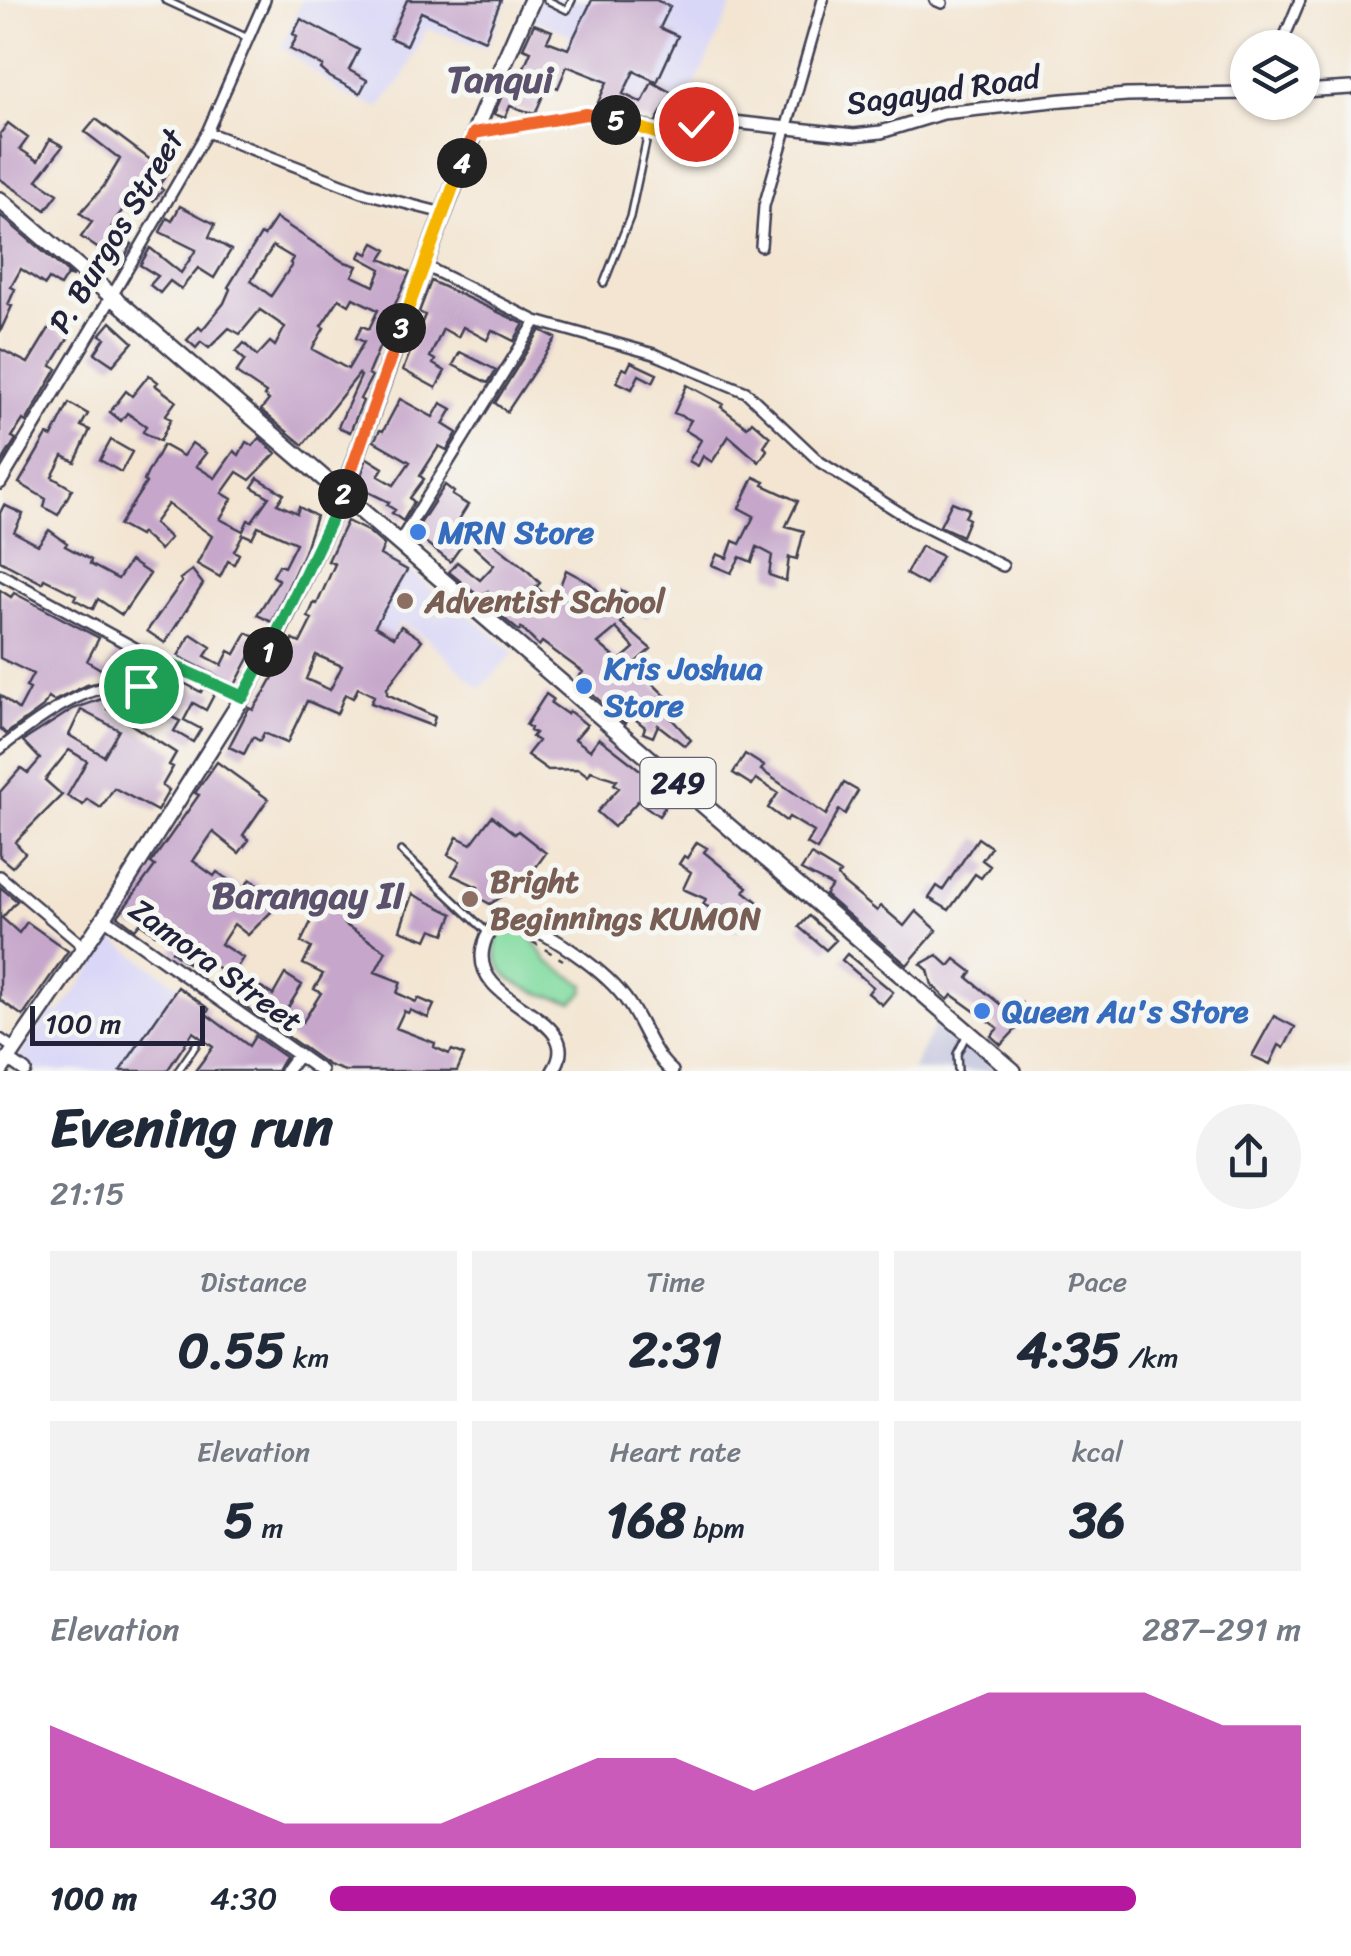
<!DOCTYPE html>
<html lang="en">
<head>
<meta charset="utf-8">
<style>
	body { margin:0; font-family:Sriracha,sans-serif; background:#f2f2f3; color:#1f2937; height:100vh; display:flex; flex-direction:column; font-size:38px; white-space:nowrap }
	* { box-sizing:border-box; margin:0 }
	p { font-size:32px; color:#747a83 }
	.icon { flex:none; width:55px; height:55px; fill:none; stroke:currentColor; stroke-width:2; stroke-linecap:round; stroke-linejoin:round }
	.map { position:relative; height:1071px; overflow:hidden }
	.panel { display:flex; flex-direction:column; background:#fff; flex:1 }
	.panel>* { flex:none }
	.tools { position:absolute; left:1230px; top:30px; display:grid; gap:20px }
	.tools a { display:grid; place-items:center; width:90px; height:90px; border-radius:50%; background:#fff; box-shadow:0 2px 8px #0004; font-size:50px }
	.scale { position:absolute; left:30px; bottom:25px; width:175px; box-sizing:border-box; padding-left:10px; border:5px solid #22223b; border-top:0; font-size:28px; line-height:35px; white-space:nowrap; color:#22223b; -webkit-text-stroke:8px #f6f6f2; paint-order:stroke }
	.pin { position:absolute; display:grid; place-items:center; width:85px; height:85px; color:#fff; margin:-42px; border:5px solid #fff; border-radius:50%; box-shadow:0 2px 10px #0007 }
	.km { position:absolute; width:50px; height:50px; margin:-25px; border-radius:50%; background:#222; color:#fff; font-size:28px; line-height:50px; text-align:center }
	.round { display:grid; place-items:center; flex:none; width:105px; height:105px; border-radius:52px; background:#f2f2f3 }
	.overview { display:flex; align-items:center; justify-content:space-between; height:170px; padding:0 50px }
	h1 { font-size:55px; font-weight:700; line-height:75px }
	.metrics { display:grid; grid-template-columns:repeat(3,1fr); gap:15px; height:170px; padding:10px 50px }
	.metrics div { display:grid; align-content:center; border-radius:0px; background:#f2f2f3; text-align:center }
	.metrics b { font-size:50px; font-weight:700 }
	.metrics small { font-size:28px; font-weight:400 }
	.metrics p { font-size:28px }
	.chart { height:280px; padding:20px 50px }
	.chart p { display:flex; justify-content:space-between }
	.chart svg { width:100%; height:180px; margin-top:10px; fill:#b5179e; opacity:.7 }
	ul { padding:0 50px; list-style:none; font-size:32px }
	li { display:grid; grid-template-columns:160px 120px 1fr; align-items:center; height:75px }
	li i { height:25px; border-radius:12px; background:#b5179e }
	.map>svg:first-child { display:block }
	.built { fill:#d9d7f7 }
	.industrial { fill:#c0c2dd }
	.green { fill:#82dba0; stroke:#527e6e; stroke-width:2.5 }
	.building { fill:#c6a7cb; fill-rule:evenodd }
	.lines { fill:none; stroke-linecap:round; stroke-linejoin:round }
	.service-casing { stroke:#413f52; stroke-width:10 }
	.minor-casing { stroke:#413f52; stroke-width:14 }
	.tertiary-casing { stroke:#413f52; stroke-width:16 }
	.secondary-casing { stroke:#413f52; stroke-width:19 }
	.primary-casing { stroke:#413f52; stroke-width:20 }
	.trunk-casing { stroke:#413f52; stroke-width:20 }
	.path { stroke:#413f52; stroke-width:2.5; stroke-dasharray:8 8; stroke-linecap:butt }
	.service { stroke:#fff; stroke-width:5 }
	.minor { stroke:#fff; stroke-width:9 }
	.tertiary { stroke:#fff; stroke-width:11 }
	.secondary { stroke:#fff; stroke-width:14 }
	.primary { stroke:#fff; stroke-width:15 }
	.trunk { stroke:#fff; stroke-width:15 }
	.split-1-casing { stroke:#fff; stroke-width:20 }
	.split-2-casing { stroke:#fff; stroke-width:20 }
	.split-3-casing { stroke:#fff; stroke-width:20 }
	.split-4-casing { stroke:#fff; stroke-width:20 }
	.split-5-casing { stroke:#fff; stroke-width:20 }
	.split-6-casing { stroke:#fff; stroke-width:20 }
	.split-1 { stroke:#22a559; stroke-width:12 }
	.split-2 { stroke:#22a559; stroke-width:12 }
	.split-3 { stroke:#f0652b; stroke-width:12 }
	.split-4 { stroke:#f5b400; stroke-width:12 }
	.split-5 { stroke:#f0652b; stroke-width:12 }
	.split-6 { stroke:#f5b400; stroke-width:12 }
	.shop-dot { fill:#3f7fe0; stroke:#f6f6f2; stroke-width:4 }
	.education-dot { fill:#8d6e63; stroke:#f6f6f2; stroke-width:4 }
	.labels { text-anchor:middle; stroke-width:10; stroke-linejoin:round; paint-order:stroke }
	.shield { fill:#f6f6f2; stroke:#626272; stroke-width:2.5 }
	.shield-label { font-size:30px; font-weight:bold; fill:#22223b }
	.street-label { font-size:32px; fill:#22223b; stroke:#f6f6f2 }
	.shop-label { font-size:32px; font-weight:bold; fill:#366cbe; stroke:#f6f6f2; text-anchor:start }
	.education-label { font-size:32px; font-weight:bold; fill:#785e54; stroke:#f6f6f2; text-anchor:start }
	.quarter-label { font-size:38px; font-weight:bold; fill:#5b516d; stroke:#f6f6f2 }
</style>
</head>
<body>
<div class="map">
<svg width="1351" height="1071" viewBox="0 0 1351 1071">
	<rect width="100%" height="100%" fill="#f6f6f2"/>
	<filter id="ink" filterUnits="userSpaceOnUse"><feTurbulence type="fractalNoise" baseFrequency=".01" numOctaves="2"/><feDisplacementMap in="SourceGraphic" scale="20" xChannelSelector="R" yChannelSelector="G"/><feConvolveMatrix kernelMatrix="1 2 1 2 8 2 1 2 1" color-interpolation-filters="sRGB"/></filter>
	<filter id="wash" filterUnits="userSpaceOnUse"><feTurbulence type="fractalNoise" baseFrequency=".0048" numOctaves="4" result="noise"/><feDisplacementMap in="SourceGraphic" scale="40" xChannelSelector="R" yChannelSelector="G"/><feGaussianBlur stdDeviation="2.25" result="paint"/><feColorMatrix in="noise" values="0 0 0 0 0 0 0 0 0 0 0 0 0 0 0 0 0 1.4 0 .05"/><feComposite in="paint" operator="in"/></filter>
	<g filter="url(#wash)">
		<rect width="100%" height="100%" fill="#f3e5d1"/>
		<path class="built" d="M302,0h206l-22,48 -59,-20 -23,48 -25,32 -36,-14 -61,-47z
			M538,0h197l-56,119 -121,-55 13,-29 -41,-18z
			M385,549l62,54 -19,30 24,-33 62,53 -34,36 -54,-52 -25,-15 -22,32 -11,-56z
			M107,935l72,51 -61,85h-80l-19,-14 33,-47 7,4 46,-63 -6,-5z"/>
		<path class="industrial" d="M937,1021l61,50h-86z"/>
		<path class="green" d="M507,924l18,3 22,34 38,24 -1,7 -11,10c-38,-9 -93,-20 -73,-74z"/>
		<g id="blocks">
			<path class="building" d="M407,0h94l-16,40 -64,-28 -15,33 -16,-7z
				M592,0h64l14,7 -10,21 18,8 -21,46 -23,-11 -11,23 19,9 10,-21 20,11 -17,30 -58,-18 10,-23 -40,-16 -9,22 -10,-4 -13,30 -25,-8 -5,12 -11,-4 19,-44 8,4 10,-23 -8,-3 11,-24 18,7 -5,10 21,8z
				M301,19l58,31 -10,20 18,10 -7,13 -30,-16 -9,-8 2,-3 -33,-17 7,-12 -4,-3z
				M96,119l72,54 -10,13 5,4 -10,11 -15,-13 -24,34 -5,10 23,12 -14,25 -19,-10 4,-7 -22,-15 11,-15 -12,-9 24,-27 16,-27 -35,-27z
				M8,123l20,15 -8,11 18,12 12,-22 13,7 -26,34 21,14 -12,16 -46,-31v-45z
				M180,206l35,18 -6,13 22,13 -17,28 -16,-10 -17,21 -11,-8 -10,12 -10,-8 8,-9 -18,-11 10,-17 31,25 15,-23 -36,-18 7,-14 5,3z
				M0,215l73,62 -6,-2 -7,11 -11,-7 -4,6 -24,-16 -10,18 4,2 -7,16 4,1 -12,26z
				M276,218l66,43 15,5 -5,10 22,10 7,-17 -22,-12 3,-6 6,3 6,-11 13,7 -6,9 29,13 -29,63 3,1 -16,38 4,2 -12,23 3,2 -13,31 -12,-5 23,-51 -2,-2 -56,71 -42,-35 8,-10 -5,-4 2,-3 -30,-20 9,-13 -9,-8 8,-9 13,13 13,-14 5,4 10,-19 -25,-17 -20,24 -11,-6 -20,20 -8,-6 -5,6 -9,-8 12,-13 3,3 22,-27 6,-14 -2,-2 33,-53 3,2zM273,246l20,12 -3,5 2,2 -21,31 -20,-15zM353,298l25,12 -9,19 -7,-3 -6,12 8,4 -16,27 -36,-20 12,-21 -3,-2 18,-27 10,6z
				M431,281l93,43 -10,17 -22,-11 -5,10 -24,-13 -5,10 -15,-8 -13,28 5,3 -2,4 12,7 -9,17 -33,-18 22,-55 -6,-3z
				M111,322l22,20 -20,23 -18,-12 10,-15 -5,-3z
				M51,325l18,12 -18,29 6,3 -31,53 -3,-2 -11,17 4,2 -16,26v-116l28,14z
				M540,330l16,8 -49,74 -12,-9z
				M460,352l36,18 -8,13 -35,-18z
				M631,362l26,12 -4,8 -14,-7 -7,14 -15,-7 6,-14 4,2z
				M149,375l9,7 -3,3 21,16 -11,15 6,3 -11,22 -17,-9 3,-6 -19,-13 -6,8 -11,-9 16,-21 6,5z
				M687,385l36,19 -2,3 26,20 5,-6 18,16 -6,9 3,4 -8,12 -30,-26 -17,26 -9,-6 -5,10 -9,-5 12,-21 -16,-10 6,-10 -17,-7z
				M400,399l33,18 8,-14 11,6 -9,15 14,9 -10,17 -8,-4 -19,30 4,3 -14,19 4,4 -11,19 -11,-8 3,-3 -8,-5 2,-3 -29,-14 -1,-7 8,-23 16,10 -5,8 16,9 16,-23 -36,-21 6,-11 3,1z
				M69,403l19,11 -7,12 9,4 -15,32 -12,-6 -11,21 20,12 -14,26 -14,-8 2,-8 -27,-16 28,-48 5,2z
				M260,438l16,15 -26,27 -13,-8 -15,21 10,6 -12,20 23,12 5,-11 4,1 17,-24 -17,-10 6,-9 26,16 -7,10 20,9 2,-6 17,9 -12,36 -32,70 -15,-7 22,-35 -6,-4 6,-11 5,2 12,-24 -38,-17 -6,12 -9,-4 -9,17 5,3 -5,10 -6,-3 -8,16 -23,-13 15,-28 -44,-32 -14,19 16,15 -10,12 -19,-17 -2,3 -20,-11 27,-42 -2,-2 3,-7 16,-29 20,11 9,-13 14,10 -10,13 19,12 19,-27 5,4 7,-13 7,4z
				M111,440l21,12 -11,20 -21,-12z
				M754,477l11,5 -2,3 35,16 -12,25 18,5 -7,28 -8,-2 -3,24 -17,-6 3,-20 -15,-8 -5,15 -12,-5 -9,16 -19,-8 5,-11 10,4 6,-17 7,3 14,-28 -15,-8z
				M445,485l9,7 -2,3 16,10 -17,27 13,10 -14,20 -36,-29z
				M952,502l17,7 -4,8 4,2 -7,17 -22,-10z
				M4,505l19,9 -9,18 24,13 11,-15 18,13 -2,3 26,14 -1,4 28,15 12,-18 20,13 -28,41 -24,-16 -5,10 -19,-10 2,-4 -32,-16 -2,4 -42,-22v-48z
				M347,521l22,11 15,13 -4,10 27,15 -32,56 19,11 7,-11 21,14 -35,48v6l48,23 -3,9 -61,-23 3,-7 -16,-8 -5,10 -8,-4 -8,20 -30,-13 -20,42 -23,-10 -4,8 -7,-4 -9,17 -15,-7 20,-39 4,2 13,-20 15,-27 -4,-1 4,-9 6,2 6,-15 7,3 12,-24 -4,-2 6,-14 3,1 18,-40 -7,-3zM316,655l26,11 -12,24 -24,-11z
				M484,536l42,33 14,14 -4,4 18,15 12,-32 24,13 23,22 8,-15 32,17 -6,10 -18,-9 -8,15 30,26 -14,12 15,15 -3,4 27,26 -8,9 23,25 -6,6 -27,-21 -5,12 -10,-4 2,-6 -15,-12 -5,8 -49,-43 7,-8 -41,-30 -3,4 -18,-18 -2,3 -18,-15 7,-8 -20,-17 -7,7 -32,-26 8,-10 23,18 14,-15 -20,-18zM616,628l18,20 -15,13 -21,-18z
				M921,546l21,10 -16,29 -20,-11z
				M192,570l11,14 -38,59 -18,-12 35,-49 -2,-3z
				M0,590l11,7 3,-4 85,45 -12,23 19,11 11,-20 20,11 2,-4 13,8 -7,12 -17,-8 -3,6 -38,8 -33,16 -6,-3 -5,9 -37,27 -6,-6v-33l19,15 11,-21 -4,-2 7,-13 -33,-16z
				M247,633l12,6 -24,46 -57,-29 13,-22 20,13 -6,9 17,9 7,-14 6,3z
				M167,674l34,18 2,-4 12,5 -9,17 -13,-7 -9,17 17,9 -8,13 -19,-11 6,-10 -25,-12 7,-14 -6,-3z
				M116,694l-9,15 69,44 -7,12 4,2 -11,19 7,4 -12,21 -43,-23 -13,20 -14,-9 -4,6 -16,-9 20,-35 -18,-11 -24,30 17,15 -47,47 10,11 -13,14 -12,-10v-65l21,-24 7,5 12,-14 -17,-18 50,-32zM81,710l38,20 -15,26 -35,-21z
				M546,694l7,5 -2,4 16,11 2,-3 18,14 -12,14 15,11 9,-12 67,52 -9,11 8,6 -6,9 -21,-15 -24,26 -17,-15 22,-24 -5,-4 3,-4 -26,-9 -3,5 -9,-7 -31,1 -21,-15 11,-14 -6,-4 3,-4 -5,-2 1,-3 -5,-3z
				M745,754l19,12 -3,4 65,45 18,-32 14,8 -13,23 -6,-4 -22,40 -10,-6 7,-12 -25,-15 -3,4 -18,-13 10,-15 -22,-14 -4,6 -19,-12z
				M217,762l51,37 -25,36 6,5 -10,13 -26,-21 -20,29 21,15 3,-4 26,18 7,-11 14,10 -5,8 15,12 -26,26 -14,-11 -13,20 22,14 -17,26 -10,-6 5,-8 -26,-18 -8,11 -15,-12 5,-6 -19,-16 -3,5 -15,-11 -5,6 -17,-13 37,-50 -4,-3 48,-68 -4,-2z
				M492,816l23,18 3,-3 28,22 -13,18 -3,22 -19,-2 -21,13 -16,-9 4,-8 -26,-12 8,-14 -12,-6 9,-18 14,7z
				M978,838l13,9 -9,13 8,6 -9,12 -6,-4 -26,36 -20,-12 8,-12 6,4z
				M697,842l10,6 -3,4 43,35 -3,4 15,12 -22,28 -16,-9 3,-6 -21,-12 3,-5 -23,-10 8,-17 -12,-8 5,-8 3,2z
				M811,855l29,18 -2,3 5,7 34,28 4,-5 23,20 12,-15 21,19 -30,35 -82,-70 7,-9 -31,-16z
				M0,887l17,14 -15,17 17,15 8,-11 41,29 -45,65 -23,-16z
				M412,894l41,20 -8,20 -13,-5 -5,11 -27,-10z
				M332,897l22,7 -10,20 42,27 -11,21 26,10 -4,11 19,9 2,-4 16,7 -6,13 -18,-8 -2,3 -4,-2 -8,17 39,15 -1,4 15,7 3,-4 12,5 -7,16h-112l-17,-6 -89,-63 12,-20 22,13 12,-21 17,11 -15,24 16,13 18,-29 -7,-4 9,-15 -20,-10 8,-16 -10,-6 12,-24 6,3z
				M809,916l27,24 -10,10 -27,-23z
				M847,954l46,38 -11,13 -14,-12 5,-6 -31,-27z
				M937,955l12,11 6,-7 17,13 -4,6 43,35 11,-10 9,10 -30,32 -10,-9 7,-8 -46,-33 -4,5 -16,-15 -4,-15 -7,-6z
				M178,987l31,22 -3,5 43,32 6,-10 30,21 -8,14h-82l18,-24 -20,-15 -26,39h-47z
				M1274,1016l21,11 -11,21 -5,-3 -9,19 -18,-8z"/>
		</g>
	</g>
	<g filter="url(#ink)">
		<use href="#blocks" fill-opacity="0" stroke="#413f52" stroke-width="2.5"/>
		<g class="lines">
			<g class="service-casing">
				<path id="service" d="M165,0l83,38
					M547,0l20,10 5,-10
					M604,283l26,-66 18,-84
					M401,851l87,82
					M178,1071l18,-26
					M958,1071l-1,-17 9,-18"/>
			</g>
			<g class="minor-casing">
				<path id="minor" d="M935,0l7,3
					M1280,48l20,-48
					M207,132l158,61 78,20
					M761,246l3,-40 59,-206
					M423,265l113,56 118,33 92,38 74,70 93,59 90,45
					M112,296l95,-164 58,-132
					M398,544l138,-223
					M0,574l135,74 108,49
					M0,749c35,-28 101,-79 148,-60l17,-27
					M0,876l83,70
					M0,1039l15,10"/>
			</g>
			<g class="tertiary-casing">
				<path id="tertiary" d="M1302,91l49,-3
					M474,133l111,-18 32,5 45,15 52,-15 140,15 27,-3 62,-19 120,-13 64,-5 121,-2
					M0,483l112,-187
					M104,918l217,153
					M8,1059l17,12
					M286,1071l11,-15
					M553,1071c37,-56 -83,-64 -70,-123 3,-15 10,-22 23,-29 38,8 102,53 123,85 14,20 24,52 43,67"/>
			</g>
			<g class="secondary-casing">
				<path id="secondary" d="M0,1071l104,-153 139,-221 32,-57 67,-144"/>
			</g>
			<g class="primary-casing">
				<path id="primary" d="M342,496c60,-167 115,-335 190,-496"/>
			</g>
			<g class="trunk-casing">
				<path id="trunk" d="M0,200l1013,871"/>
			</g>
			<path class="path" d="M531,941l32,19"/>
			<use href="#service" class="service"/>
			<use href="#minor" class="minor"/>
			<use href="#tertiary" class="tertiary"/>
			<use href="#secondary" class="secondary"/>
			<use href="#primary" class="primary"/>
			<use href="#trunk" class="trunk"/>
		</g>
	</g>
	<g class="lines" filter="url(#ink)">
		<g class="split-1-casing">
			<path id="split-1" d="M141,686l7,4 17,-28 78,35 25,-45"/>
		</g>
		<g class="split-2-casing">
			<path id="split-2" d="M268,652l75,-158"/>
		</g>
		<g class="split-3-casing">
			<path id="split-3" d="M343,494l58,-166"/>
		</g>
		<g class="split-4-casing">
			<path id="split-4" d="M401,328l61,-165"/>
		</g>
		<g class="split-5-casing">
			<path id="split-5" d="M462,163l12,-30 112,-19 30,6"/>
		</g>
		<g class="split-6-casing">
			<path id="split-6" d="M616,120l46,15 34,-11"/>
		</g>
		<use href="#split-1" class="split-1"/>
		<use href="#split-2" class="split-2"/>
		<use href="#split-3" class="split-3"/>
		<use href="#split-4" class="split-4"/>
		<use href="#split-5" class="split-5"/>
		<use href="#split-6" class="split-6"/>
	</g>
	<g class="shop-dot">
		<circle cx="418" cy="532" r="10"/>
		<circle cx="584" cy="686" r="10"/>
		<circle cx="982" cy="1011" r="10"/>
	</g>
	<g class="education-dot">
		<circle cx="405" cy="601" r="10"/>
		<circle cx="470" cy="899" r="10"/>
	</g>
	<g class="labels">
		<rect class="shield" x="640.5" y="758" width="75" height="50" rx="8"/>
		<g class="shield-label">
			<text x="678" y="793">249</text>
		</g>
		<g class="street-label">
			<text transform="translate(943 90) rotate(-8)" y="11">Sagayad Road</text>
			<text transform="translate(116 231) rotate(-59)" y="11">P. Burgos Street</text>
			<text transform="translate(216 965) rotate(36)" y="11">Zamora Street</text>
		</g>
		<g class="shop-label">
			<text x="438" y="543">MRN Store</text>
			<text x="604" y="679">Kris Joshua<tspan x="604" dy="37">Store</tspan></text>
			<text x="1002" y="1022">Queen Au's Store</text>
		</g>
		<g class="education-label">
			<text x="425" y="612">Adventist School</text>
			<text x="490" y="892">Bright<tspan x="490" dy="37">Beginnings KUMON</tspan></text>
		</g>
		<g class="quarter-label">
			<text x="500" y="92">Tanqui</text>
			<text x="308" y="908">Barangay II</text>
		</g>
	</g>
</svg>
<div class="tools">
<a><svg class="icon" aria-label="layers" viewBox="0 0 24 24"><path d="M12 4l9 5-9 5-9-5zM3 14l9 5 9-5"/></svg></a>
</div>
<div class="scale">100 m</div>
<div class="pin" style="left:141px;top:686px;background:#1e9e55"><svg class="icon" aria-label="arrive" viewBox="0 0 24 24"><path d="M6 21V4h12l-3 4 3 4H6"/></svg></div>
<div class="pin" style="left:696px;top:124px;background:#d93025"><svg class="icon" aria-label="check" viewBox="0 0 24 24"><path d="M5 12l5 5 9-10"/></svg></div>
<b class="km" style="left:268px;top:652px">1</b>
<b class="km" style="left:343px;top:494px">2</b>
<b class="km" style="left:401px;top:328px">3</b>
<b class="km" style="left:462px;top:163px">4</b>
<b class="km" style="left:616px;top:120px">5</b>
</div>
<section class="panel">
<div class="overview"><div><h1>Evening run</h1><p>21:15</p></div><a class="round"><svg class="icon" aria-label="share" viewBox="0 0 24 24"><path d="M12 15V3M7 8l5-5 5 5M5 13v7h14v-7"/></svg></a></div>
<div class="metrics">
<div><p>Distance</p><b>0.55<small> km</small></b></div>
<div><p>Time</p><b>2:31</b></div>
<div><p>Pace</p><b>4:35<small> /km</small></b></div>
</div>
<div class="metrics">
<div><p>Elevation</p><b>5<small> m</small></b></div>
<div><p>Heart rate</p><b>168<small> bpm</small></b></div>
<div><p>kcal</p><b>36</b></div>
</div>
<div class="chart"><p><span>Elevation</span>287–291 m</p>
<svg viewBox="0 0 160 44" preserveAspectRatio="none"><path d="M0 44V14L10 22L20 30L30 38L40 38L50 38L60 30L70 22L80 22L90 30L100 22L110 14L120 6L130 6L140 6L150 14L160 14V44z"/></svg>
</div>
<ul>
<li><b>100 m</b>4:30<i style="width:83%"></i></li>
</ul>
</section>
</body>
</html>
